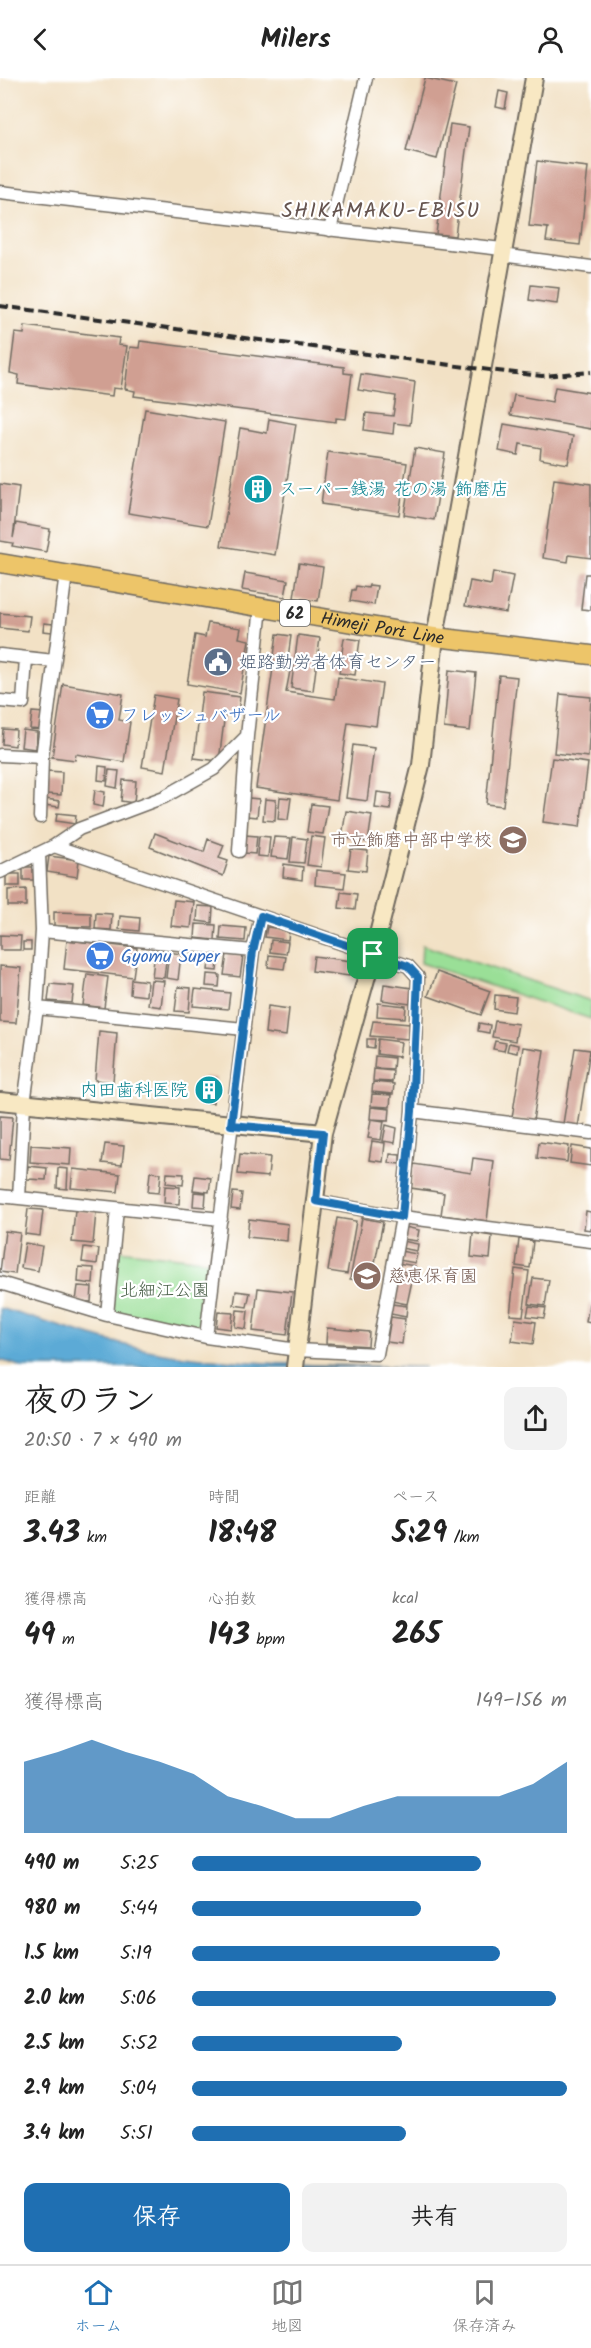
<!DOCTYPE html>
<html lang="ja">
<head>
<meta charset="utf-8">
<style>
	body { margin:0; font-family:Kalam,"Klee One",sans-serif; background:#f2f2f2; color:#222; height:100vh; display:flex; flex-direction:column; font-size:22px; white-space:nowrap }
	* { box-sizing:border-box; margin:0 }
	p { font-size:20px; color:#767676 }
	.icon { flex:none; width:33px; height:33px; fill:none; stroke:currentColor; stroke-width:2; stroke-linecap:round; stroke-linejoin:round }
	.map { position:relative; height:1289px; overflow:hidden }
	.sheet { display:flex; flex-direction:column; background:#fff; flex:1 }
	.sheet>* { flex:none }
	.pin { position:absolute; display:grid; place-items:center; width:51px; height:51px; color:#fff; margin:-26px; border-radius:12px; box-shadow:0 3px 9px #0006 }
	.round { display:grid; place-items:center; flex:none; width:63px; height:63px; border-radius:12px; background:#f2f2f2 }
	.headline { display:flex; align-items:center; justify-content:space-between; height:102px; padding:0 24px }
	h1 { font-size:33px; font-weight:800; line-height:45px }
	.stats { display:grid; grid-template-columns:repeat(3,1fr); gap:9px; height:102px; padding:6px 24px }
	.stats div { display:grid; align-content:center }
	.stats b { font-size:30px; font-weight:800 }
	.stats small { font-size:16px; font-weight:400 }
	.stats p { font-size:16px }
	.chart { height:168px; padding:12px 24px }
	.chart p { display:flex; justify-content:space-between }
	.chart svg { width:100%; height:108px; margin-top:6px; fill:#1f6fb2; opacity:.7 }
	.action { display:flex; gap:12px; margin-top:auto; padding:12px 24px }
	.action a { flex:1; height:69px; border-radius:12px; background:#1f6fb2; color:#fff; font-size:24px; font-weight:800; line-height:69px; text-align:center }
	.action a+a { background:#f2f2f2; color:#222 }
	ul { padding:0 24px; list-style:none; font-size:20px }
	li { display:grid; grid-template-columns:96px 72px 1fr; align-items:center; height:45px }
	li i { height:15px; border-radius:8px; background:#1f6fb2 }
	header { display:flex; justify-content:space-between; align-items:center; height:78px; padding:0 24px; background:#fff; font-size:27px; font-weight:800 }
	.dock { display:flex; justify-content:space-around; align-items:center; height:84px; border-top:2px solid #e0e0e0; background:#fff; font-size:16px; color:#767676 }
	.dock a { display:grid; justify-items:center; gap:3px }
	.dock .on { color:#1f6fb2 }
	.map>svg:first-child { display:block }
	.green { fill:#9adf97; stroke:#628561; stroke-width:1.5 }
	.water { fill:#5caad6; stroke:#446a80; stroke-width:1.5 }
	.building { fill:#d09f92 }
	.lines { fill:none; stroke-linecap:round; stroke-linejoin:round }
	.street-casing { stroke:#716b61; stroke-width:15 }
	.secondary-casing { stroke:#716b61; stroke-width:20 }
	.primary-casing { stroke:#716b61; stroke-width:21 }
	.street { stroke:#fff; stroke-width:12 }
	.secondary { stroke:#f8e8c3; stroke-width:16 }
	.primary { stroke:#edc569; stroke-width:18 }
	.rail { stroke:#2b2b2b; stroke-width:4; stroke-dasharray:9 4.5; stroke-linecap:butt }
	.route-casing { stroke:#fff; stroke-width:12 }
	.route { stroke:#1f6fb2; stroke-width:8 }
	.labels { text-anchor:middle; stroke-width:4.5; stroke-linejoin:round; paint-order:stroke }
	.shield { fill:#fff; stroke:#6b6b6b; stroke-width:1.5 }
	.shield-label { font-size:16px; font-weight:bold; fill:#2b2b2b }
	.culture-label { font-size:18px; fill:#0d838f; stroke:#fff; text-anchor:start }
	.street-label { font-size:18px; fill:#2b2b2b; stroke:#fff }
	.service-label { font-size:18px; fill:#4e5e75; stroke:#fff; text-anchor:start }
	.shop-label { font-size:18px; fill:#366cbe; stroke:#fff; text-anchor:start }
	.education-label { font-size:18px; fill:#785e54; stroke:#fff; text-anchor:end }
	.park-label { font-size:18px; fill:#4c614b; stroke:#fff }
	.quarter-label { font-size:21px; letter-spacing:1.5px; fill:#65544f; stroke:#fff }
</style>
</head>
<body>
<header><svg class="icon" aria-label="back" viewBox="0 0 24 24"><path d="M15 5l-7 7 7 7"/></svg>Milers<svg class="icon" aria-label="person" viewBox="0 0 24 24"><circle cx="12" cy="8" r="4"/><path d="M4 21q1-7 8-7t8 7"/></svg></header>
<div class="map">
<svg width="591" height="1289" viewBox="0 0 591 1289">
	<rect width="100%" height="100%" fill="#fff"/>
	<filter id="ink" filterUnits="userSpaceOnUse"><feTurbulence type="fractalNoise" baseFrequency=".0167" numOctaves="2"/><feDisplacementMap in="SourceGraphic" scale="12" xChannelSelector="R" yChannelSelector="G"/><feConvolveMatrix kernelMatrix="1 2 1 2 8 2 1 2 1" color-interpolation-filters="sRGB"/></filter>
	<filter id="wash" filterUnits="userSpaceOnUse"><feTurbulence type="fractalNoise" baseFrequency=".008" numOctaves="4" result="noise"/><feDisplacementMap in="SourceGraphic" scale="24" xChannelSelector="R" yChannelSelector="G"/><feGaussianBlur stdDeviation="1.35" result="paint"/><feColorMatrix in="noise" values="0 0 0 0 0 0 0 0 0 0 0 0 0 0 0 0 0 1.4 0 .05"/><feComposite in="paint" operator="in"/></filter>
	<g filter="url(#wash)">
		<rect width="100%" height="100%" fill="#f2e1c5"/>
		<path class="green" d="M422,867l169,56v18l-170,-56z
			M118,1172l93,11 -9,65 -3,4 -84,-17 -3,-3z"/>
		<path class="water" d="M0,1230c58,17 117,39 177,47 82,11 165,10 248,12h-402l-23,-7z"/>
		<g id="blocks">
			<path class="building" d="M425,0l31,7 -19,74 -31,-8z
				M499,13l9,2 -3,16 -9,-2z
				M450,46l19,3 -14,109 -19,-2z
				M537,83l51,6 -8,78 -34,-4 2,-13 -19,-2z
				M531,207l28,3 -2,16 -28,-4z
				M25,248l94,12 -1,7 9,1 -6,43 -8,-1 -1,8 -94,-12 1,-9 -9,-2 5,-40 9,1z
				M140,263l204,26v6l8,1 -6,45 -10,-1v4l-202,-26 1,-5 -10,-2 5,-42 9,1z
				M361,296l54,8 -5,43 -16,-2 -1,11 -29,-4 2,-17 27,3 3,-20 -38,-6z
				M555,309l36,6v36l-81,-14 4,-20 38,7z
				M145,331l80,13 -17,104 -80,-13z
				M269,341l27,5 -21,131 -54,-9 19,-118 27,5z
				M504,346l69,12 -5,28 -28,-5 1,-11 -21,-4 -2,11 -19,-4z
				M415,370l30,5 -11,67 -30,-5z
				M328,374l79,11 -8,52 -78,-11z
				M554,401l37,5v74l-22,-3 -1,7 -25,-4z
				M0,406l19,3 -6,51 3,-15 34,6 -4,23 -34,-6 1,-3 -13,-2z
				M299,485l24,4 -5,34 -24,-3z
				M493,494l20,4 -7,37 -41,-7 5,-25 21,4z
				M245,495l43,7 -3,17 -43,-7z
				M585,496h6v36l-10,-1z
				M369,507l8,1 -3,19 -24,-4 2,-11h3l1,-4 12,2z
				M0,535l30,3 -2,15 -28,-3z
				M44,545l9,1 -1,8 -9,-1z
				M208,545l33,5 -2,10 10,2 -9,53 -53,-9 8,-49 10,2z
				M277,556l14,2 -4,29 -14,-2z
				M298,557l22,3 -7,53 -22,-3z
				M344,560l16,2 -5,35 -16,-2z
				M273,590l17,3 -4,21 49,7 3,-22 44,7 -6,42 -28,-4 -11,78 -81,-12z
				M449,592l27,3 -6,58 -26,-3z
				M499,597l18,2 -14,129 -17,-2z
				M63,606l60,10 -4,26 11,2 -6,40 -48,-8 -1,6 -23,-3z
				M202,614l38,5 -2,17 -13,-1 -6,48 -25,-3z
				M560,616l31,3 -3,60 -34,-4z
				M154,617l23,4 -12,72 -23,-4z
				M32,634l12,1 -1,17 -13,-1z
				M3,651l13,1 -1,16 -13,-2z
				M23,652l14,2 -1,17 -15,-2z
				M353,667l21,3 -7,53 -21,-3z
				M552,680l36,5 -8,64 -37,-5z
				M99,688l8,1 -1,14 -8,-1z
				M109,692l10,1 -2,17 -10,-2z
				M47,693l15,1 -1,23 -15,-1z
				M123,702l13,1 -2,22 -13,-2z
				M95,712l10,2 -2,15 -10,-2z
				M377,714l15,2 -2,16 -15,-2z
				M280,719l11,1 -3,22 -10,-1z
				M249,720l10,1 -2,18 -10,-1z
				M45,721l15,2 -1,6 -15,-2z
				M265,721l11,1 -1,21 -12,-1z
				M311,726l17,2 -5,28 -16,-2z
				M346,733l26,4 -4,27 -26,-5z
				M57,735l19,2 -1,9 -19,-3z
				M155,755l49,19 4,-13 16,6 -5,13 9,3 -5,15 -73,-29z
				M245,757l12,1 -2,18 -11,-1z
				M259,758l11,1 -2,20 -11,-1z
				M311,758l14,2 -4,29 -14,-2z
				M274,759l17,1 -3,21 -17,-2z
				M293,759l14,2 -3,24 -14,-1z
				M351,771l17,2 -2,20 -18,-2z
				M49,778l30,4 -2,17 -30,-5z
				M284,786l19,3 -1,13 -19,-3z
				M23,789h11v13h-11z
				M316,792l30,3 -2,15 -29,-3z
				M6,796h14v12h-14z
				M26,811v17h-18v-16z
				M341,814l16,2 -2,16 -16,-2z
				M174,822l20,2 -3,26 -20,-2z
				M198,828l15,1 -1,16 -15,-2z
				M54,834l37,1v14l-37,-1z
				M96,835l16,1 -1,16 -16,-1z
				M120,838l20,2 -1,13 -20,-2z
				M196,846l20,1 -1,15 -20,-2z
				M221,848l25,2 -1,13 -25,-2z
				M267,849l22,3 -1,10 -23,-3z
				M0,857l21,1 -1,14h-20z
				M67,862l70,8 -4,29 -69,-8z
				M271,862l17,2 -2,12 -16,-2z
				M23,864h8v8h-8z
				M155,873l12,1 -3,26 -12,-1z
				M169,874l12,2 -3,26 -12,-2z
				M210,875l9,1 -2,17 -9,-1z
				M227,876l16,2 -3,21 -16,-2z
				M269,877l17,2 -2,12 -16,-2z
				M314,878l37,5 -2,15 -37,-5z
				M0,888l21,2 -5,55 -16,-1z
				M437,894l53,19 -9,24 -53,-19z
				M87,896l21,3 -4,31 -21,-3z
				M207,896l13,1 -1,12 -13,-1z
				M131,901l16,2 -1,15 -16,-2z
				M151,902l13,1 -3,26 -13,-2z
				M50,906l24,2 -2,17 -24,-2z
				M384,906l28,4 -2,16 -28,-4z
				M178,909l13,1 -2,24 -14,-1z
				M195,911l35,4 -2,16 -35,-3z
				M495,917l21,2 -2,15 -20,-3z
				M378,925l28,3 -1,12 -28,-2z
				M268,928l21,3 -3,27 -21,-3z
				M373,943l37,3 -2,15 -38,-3z
				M495,943l23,3 -3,17 -23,-4z
				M479,945l11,2 -1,8 -11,-2z
				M99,953l18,2 -4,49 -18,-2z
				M367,961h8l-1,9 -7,-1z
				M378,961l23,3 -2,15 -22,-3z
				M495,963l11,2 -2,8 -11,-2z
				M509,965l9,2 -1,8 -10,-2z
				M523,969l21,3 -11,71 -21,-3z
				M575,970l15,2 -12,77 -15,-3z
				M375,978l19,2 -1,11 -19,-1z
				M374,991l19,2 -1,11 -19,-1z
				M204,999l12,1 -3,25 -11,-1z
				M373,1004l21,2 -1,10 -21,-2z
				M372,1016l19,1 -1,12 -19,-1z
				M371,1029l19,2 -1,11 -19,-1z
				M0,1038l13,1 -4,43 -9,-1z
				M371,1041l13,2 -3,19 -13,-2z
				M386,1047l11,3 -2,15 -12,-2z
				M372,1063l13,2 -2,19 -14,-2z
				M539,1064l30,4 -2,16 -30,-4z
				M105,1066l19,2 -2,19 -20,-2z
				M31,1067l40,3 -1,17 -40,-3z
				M572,1068l19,3v17l-21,-3z
				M240,1076l30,3 -2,20 -30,-3z
				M390,1076l10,1v9l-11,-1z
				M473,1080l21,3 -7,60 -46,-6 3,-22 -33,-5 3,-24 57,9z
				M28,1088l19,2 -1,12 -19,-1z
				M58,1090l10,1 -1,20 -10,-1z
				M73,1091l47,5 -2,18 -47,-4z
				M150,1094l11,1 -2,20 -11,-1z
				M167,1095l17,1 -1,11 -17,-2z
				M195,1098l16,2 -2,14 -16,-2z
				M165,1108l15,1 -1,17 -15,-1z
				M194,1114l12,1 -1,14 -12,-1z
				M233,1114l9,1 -2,17 -9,-1z
				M28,1131l15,1 -3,26 -15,-2z
				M75,1132l21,2 -3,32 -21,-2z
				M586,1133l5,1v18l-7,-1z
				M337,1140l19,3 -9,53 -19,-3z
				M362,1140l21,4 -12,61 -21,-4z
				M249,1141l39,5 -1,17 -40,-4z
				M405,1149l14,3 -2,11 -14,-2z
				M5,1153l15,2 -5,41 -15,-2z
				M473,1155l19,3 -2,23 -19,-2z
				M519,1161l14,2 -3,27 -14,-2z
				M402,1163l16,3 -1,7 -16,-3z
				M25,1165l17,3 -4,25 -17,-3z
				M84,1169l15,2 -2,15 -15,-2z
				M400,1173l17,3 -2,9 -16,-3z
				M398,1185l17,3 -1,7 -18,-3z
				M79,1189l15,1 -1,16 -15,-2z
				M515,1191l14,2 -6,45 -13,-1z
				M396,1195l17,3 -6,28 -15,-3z
				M533,1200l16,2 -4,26 -16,-2z
				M78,1208l14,1 -1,15 -15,-1z
				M258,1210l34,4 -5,43 -34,-4z
				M236,1213l14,2 -3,14 -13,-2z
				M392,1226l15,2 -1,11 -15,-3z
				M589,1226h2v19l-5,-1z
				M529,1228l17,2 -2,10 -17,-2z
				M237,1232l11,1 -2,18 -11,-2z
				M218,1234l15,1 -2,16 -15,-2z
				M391,1239l14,2 -3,25 -15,-2z
				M515,1241l21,3 -3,22 -21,-3z
				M327,1250l42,4 -1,14 -42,-3z"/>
		</g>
	</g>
	<g filter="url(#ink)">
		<use href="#blocks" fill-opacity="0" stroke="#716b61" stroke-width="1.5"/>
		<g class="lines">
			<g class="street-casing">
				<path id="street" d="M0,114l502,57
					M330,152l36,-152
					M501,177l90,12
					M0,577l54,6
					M0,623l23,2 3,-45
					M0,677l42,2
					M40,739l2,-60 24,-183
					M239,773l8,-115
					M0,794l54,-26 25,-17 85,-32 50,-28 33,-33 14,-129
					M42,853l211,20 -47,386
					M253,873l8,-35
					M37,930l207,21
					M412,1033l179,22
					M0,1118l221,23
					M19,1120l5,-94 13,-96 5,-77 -3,-77
					M316,1123l86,16 189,24
					M0,1205l107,32 99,22 91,13 80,4 25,-137 10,-106 6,-134 -10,-11 -354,-120
					M107,1237l10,-106"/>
			</g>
			<g class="secondary-casing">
				<path id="secondary" d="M0,1023l323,32
					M295,1289l28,-234 50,-179 48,-189 14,-128 99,-559"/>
			</g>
			<g class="primary-casing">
				<g id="primary">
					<path id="s1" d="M0,485l435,74 156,18"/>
				</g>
			</g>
			<use href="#street" class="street"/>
			<use href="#secondary" class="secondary"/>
			<use href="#primary" class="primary"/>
			<path class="rail" d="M0,228l481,63 61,7 49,-4"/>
		</g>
	</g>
	<g class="lines" filter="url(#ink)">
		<g class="route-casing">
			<path id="route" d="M261,838l147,50 10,11 -6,134 -10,106 -86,-16 7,-68 -92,-8 22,-174z"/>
		</g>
		<use href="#route" class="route"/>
	</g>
	<defs>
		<g id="building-disc" transform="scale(1.5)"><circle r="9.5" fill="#0f9aa8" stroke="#fff"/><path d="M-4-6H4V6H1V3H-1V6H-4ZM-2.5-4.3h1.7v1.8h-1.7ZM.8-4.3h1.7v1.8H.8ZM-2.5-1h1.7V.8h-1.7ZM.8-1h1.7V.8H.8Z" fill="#fff"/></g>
		<g id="civic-disc" transform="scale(1.5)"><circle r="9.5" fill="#5c6f8a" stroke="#fff"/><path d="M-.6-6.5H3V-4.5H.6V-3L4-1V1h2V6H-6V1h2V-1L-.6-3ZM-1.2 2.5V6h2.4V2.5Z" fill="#fff"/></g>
		<g id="supermarket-disc" transform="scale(1.5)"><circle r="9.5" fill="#3f7fe0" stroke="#fff"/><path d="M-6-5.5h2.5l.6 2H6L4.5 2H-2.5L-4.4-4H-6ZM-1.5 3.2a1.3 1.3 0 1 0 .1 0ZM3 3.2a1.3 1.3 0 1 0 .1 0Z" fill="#fff"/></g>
		<g id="school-disc" transform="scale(1.5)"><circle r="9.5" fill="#8d6e63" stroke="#fff"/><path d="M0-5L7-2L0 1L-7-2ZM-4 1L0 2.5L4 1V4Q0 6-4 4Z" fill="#fff"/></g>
	</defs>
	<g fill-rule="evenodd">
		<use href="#building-disc" x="258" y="411"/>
		<use href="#civic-disc" x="218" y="584"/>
		<use href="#supermarket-disc" x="100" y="637"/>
		<use href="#school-disc" x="513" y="762"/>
		<use href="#supermarket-disc" x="100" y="878"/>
		<use href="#building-disc" x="209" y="1012"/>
		<use href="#school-disc" x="367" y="1198"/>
	</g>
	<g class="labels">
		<rect class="shield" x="280" y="522" width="30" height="26" rx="4.5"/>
		<g class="shield-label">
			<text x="295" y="541">62</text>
		</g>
		<g class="culture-label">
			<text x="279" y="417">スーパー銭湯 花の湯 飾磨店</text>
			<text x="188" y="1018" text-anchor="end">内田歯科医院</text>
		</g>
		<g class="street-label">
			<text dy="6" stroke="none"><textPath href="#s1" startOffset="388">Himeji Port Line</textPath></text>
		</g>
		<g class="service-label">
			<text x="239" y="590">姫路勤労者体育センター</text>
		</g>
		<g class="shop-label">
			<text x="121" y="643">フレッシュバザール</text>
			<text x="121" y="884">Gyomu Super</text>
		</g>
		<g class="education-label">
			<text x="492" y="768">市立飾磨中部中学校</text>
			<text x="388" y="1204" text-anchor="start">慈恵保育園</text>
		</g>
		<g class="park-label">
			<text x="165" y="1218">北細江公園</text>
		</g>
		<g class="quarter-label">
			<text x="381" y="139">SHIKAMAKU-EBISU</text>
		</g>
	</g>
</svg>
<div class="pin" style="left:373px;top:876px;background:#1e9e55"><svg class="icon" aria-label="arrive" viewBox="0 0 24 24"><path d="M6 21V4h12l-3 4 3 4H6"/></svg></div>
</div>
<section class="sheet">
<div class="headline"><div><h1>夜のラン</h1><p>20:50 · 7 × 490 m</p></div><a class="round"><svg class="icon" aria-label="share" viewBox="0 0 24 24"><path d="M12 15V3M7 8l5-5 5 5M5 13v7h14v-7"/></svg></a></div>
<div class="stats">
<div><p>距離</p><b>3.43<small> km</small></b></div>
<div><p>時間</p><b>18:48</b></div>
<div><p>ペース</p><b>5:29<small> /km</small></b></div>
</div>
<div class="stats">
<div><p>獲得標高</p><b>49<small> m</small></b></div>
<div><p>心拍数</p><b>143<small> bpm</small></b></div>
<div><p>kcal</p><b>265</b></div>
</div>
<div class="chart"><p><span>獲得標高</span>149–156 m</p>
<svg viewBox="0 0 160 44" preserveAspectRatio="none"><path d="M0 44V15L10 11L20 6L30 11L40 15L50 20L60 29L70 33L80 38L90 38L100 33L110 29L120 29L130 29L140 29L150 24L160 15V44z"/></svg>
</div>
<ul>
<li><b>490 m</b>5:25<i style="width:77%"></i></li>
<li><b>980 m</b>5:44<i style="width:61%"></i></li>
<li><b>1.5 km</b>5:19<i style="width:82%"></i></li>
<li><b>2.0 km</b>5:06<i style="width:97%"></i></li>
<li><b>2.5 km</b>5:52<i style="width:56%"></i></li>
<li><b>2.9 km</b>5:04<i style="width:100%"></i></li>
<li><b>3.4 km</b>5:51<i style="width:57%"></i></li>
</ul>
<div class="action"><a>保存</a><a>共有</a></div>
</section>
<nav class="dock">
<a class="on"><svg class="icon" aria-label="home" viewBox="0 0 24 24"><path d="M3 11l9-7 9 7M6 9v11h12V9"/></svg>ホーム</a>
<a><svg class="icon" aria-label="map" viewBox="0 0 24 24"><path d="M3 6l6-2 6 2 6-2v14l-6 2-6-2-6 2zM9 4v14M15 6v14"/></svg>地図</a>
<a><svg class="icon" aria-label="saved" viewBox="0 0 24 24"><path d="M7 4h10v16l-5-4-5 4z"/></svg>保存済み</a>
</nav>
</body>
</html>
